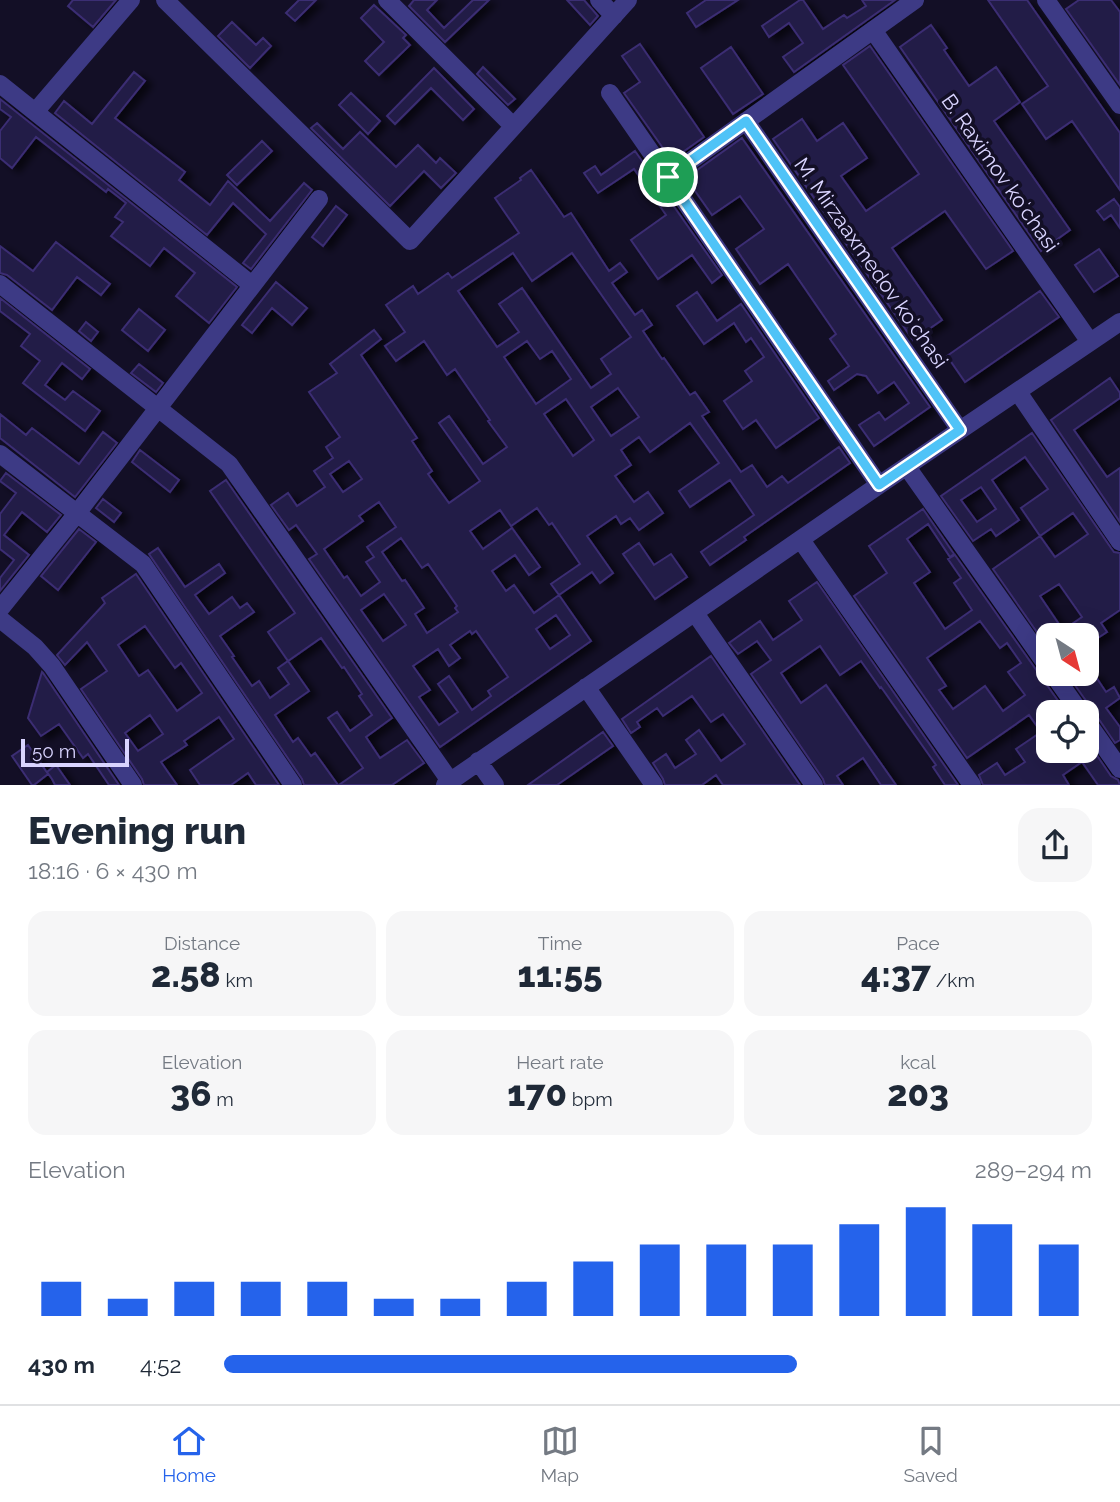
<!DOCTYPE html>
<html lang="en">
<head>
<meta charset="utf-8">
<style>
	body { margin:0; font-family:Raleway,sans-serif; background:#f6f6f7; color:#1f2937; height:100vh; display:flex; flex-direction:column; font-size:26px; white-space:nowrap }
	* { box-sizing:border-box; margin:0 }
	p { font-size:23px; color:#747a83 }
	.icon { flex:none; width:38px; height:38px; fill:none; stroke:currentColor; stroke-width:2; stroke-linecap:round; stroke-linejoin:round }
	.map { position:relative; height:785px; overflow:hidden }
	.panel { display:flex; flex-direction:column; background:#fff; flex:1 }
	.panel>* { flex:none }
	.needle { width:46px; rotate:144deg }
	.fabs { position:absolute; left:1036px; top:623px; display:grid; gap:14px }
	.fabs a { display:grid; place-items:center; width:63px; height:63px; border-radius:14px; background:#fff; box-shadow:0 7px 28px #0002; font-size:35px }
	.scale { position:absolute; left:21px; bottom:18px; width:108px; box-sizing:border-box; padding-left:7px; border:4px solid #d9d4ff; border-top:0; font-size:19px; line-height:24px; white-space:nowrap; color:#d9d4ff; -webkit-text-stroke:5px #130f26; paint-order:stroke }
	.pin { position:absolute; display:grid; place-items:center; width:60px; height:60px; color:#fff; margin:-30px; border:4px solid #fff; border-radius:50%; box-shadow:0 2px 7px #0007 }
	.round { display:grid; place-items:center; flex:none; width:74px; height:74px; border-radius:21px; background:#f6f6f7 }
	.overview { display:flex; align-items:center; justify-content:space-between; height:119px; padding:0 28px }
	h1 { font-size:38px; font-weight:800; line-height:52px }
	.stats { display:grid; grid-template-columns:repeat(3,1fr); gap:10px; height:119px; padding:7px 28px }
	.stats div { display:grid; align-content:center; border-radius:18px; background:#f6f6f7; text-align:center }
	.stats b { font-size:35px; font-weight:800 }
	.stats small { font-size:19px; font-weight:400 }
	.stats p { font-size:19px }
	.chart { height:196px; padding:14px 28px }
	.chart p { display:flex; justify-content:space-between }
	.chart svg { width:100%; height:126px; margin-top:7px; stroke:#2563eb; stroke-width:6 }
	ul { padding:0 28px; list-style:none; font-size:23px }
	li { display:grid; grid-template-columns:112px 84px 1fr; align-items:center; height:52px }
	li i { height:18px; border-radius:9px; background:#2563eb }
	.tabs { display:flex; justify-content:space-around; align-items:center; height:98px; border-top:2px solid #e0e1e3; background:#fff; font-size:19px; color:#747a83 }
	.tabs a { display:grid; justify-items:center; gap:4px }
	.tabs .current { color:#2563eb }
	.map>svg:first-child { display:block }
	.building { fill:#241b47; stroke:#3b2d73; stroke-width:2; fill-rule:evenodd; filter:url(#shadow) }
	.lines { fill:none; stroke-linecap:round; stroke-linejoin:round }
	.minor { stroke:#3d3a85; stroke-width:18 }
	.route-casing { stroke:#fff; stroke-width:14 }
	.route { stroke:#4fc3f7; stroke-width:9 }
	.labels { text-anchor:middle; stroke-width:7; stroke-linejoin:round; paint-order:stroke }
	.street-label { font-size:21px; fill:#d9d4ff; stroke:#130f26 }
</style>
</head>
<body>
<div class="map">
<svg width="1120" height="785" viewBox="0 0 1120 785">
	<defs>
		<filter id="shadow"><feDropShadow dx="7" dy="4" stdDeviation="3.5" flood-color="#0009"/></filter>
	</defs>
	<rect width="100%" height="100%" fill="#130f26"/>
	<path class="building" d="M73,0h43l-23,27 -25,-21z
		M299,0h17l-21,21 -9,-8z
		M414,0h23l-10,10 17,18 29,-28h16l-44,42 -36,-36z
		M567,0h17l14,16 -8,9z
		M706,0h32l-42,27 -9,-14z
		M800,0h3l20,29 21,-14 3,3 19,-12 -4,-6h33l-101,72 -11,-15 20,-14 -14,-20 -20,14 -7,-11z
		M988,0h39l93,133v57l-48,-69 -26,18 -24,-35 26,-18z
		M1079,0h32l9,12v73l-54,-76z
		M374,5l32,30 -3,3 7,7 -31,30 -14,-14 19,-19 -23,-24z
		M232,22l24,23 7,-7 8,8 -21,22 -32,-32z
		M931,25l16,23 -3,2 25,36 27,-19 24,35 -26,19 76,109 -29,21 -141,-204z
		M640,44l64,93 -31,22 -1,-2 -2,1 -46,-65 16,-11 -18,-26z
		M870,46l143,205 -27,18 -41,-58 -53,37 50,72 -29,20 -140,-201 29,-20 15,22 26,-18 24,35 -26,18 25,35 53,-37 -76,-109z
		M731,47l32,47 -30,20 -32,-46z
		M483,67l32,32 -7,6 -31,-31z
		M434,68l40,41 -11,11 -32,-32 -36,36 -8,-8z
		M134,72l11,9 -30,37 70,54 -6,8 31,25 18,-24 42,40 34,-38 8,7 -61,79 -8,-6 23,-29 -33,-31 -26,32 -152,-122 9,-12 28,23z
		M351,93l29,28 -12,13 -29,-29z
		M0,99l237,188 -28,36 -33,-27 19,-23 -31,-25 -14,18 -39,-30 12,-14 -8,-5 11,-14 -18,-14 -2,3 -70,-55 -24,31 -12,-10v-27l11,-14 -11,-8z
		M317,123l26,26 17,-17 36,35 22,-22 18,18 4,-5 16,15 -15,15 -17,-17 -34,35 -79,-78z
		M742,138l188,269 -56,39 -15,-21 20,-13 6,8 24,-17 -15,-21 -16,11 -12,-17 -9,-2 -23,16 -6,-9 21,-15 -19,-27 6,-5 -48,-70 -28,20 -24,-35 28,-20 -24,-33 -28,19 -26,-37z
		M262,141l10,10 -35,34 -10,-10z
		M635,151l87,124 -10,8 -20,-28 -34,24 -27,-39 35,-25 -32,-46 -36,24 -14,-20 11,-7 6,9z
		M531,170l33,47 7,-4 38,58 11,-8 7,9 -15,11 23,32 7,-5 10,15 -9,6 19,28 2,-1 26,37 5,-3 14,20 -7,4 39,56 11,-7 15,22 15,-11 6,7 51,-36 11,16 -106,74 2,3 -36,25 -9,-13 53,-37 -24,-35 -40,27 -11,-16 40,-28 -29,-40 -40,29 -11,-15 -18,13 10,15 -16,11 19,26 14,-10 15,21 -24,17 -9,-12 -9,6 -5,-8 -29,20 26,37 -13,10 -8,-11 -33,23 32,46 -151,106 -131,-188 8,-5 -21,-29 -7,5 -18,-25 17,-12 9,13 28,-19 -11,-16 19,-13 -7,-11 14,-10 -31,-45 28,-19 -7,-9 44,-34 7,9 -20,16 56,83 -5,3 20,30 -4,3 21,29 31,-22 -41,-58 10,-7 34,48 24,-17 -19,-26 2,-1 -35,-51 -8,6 -23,-34 -28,20 -11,-15 20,-14 -19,-27 27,-19 5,8 30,-21 4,5 67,-45 -24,-35 26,-18 -1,-2zM513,253l19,28 40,-28 59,84 -30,22 10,15 -20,14 -69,-100 -23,16 20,28 -22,15 -39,-56zM527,341l13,18 12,-8 19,28 -35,25 -32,-47zM618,388l21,29 -28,19 -20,-29zM566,399l28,41 -21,16 -29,-42zM349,461l13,18 -19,13 -13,-18zM379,502l17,25 -29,20 7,10 -8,5 14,20 -19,14 -14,-20 -3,2 -20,-29 39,-28 -4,-5zM537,508l12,17 3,-2 28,41 -29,20 8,11 -25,18 -20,-28 -8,6 -14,-20 23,-16 14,20 11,-8 -28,-39 -29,21 -13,-18 30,-21 11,16zM401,538l21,30 6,-4 29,42 -2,2 3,4 -31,21 -12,-19 9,-6 -19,-28 -3,1 -20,-29zM384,594l22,31 -23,16 -22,-31zM556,615l14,20 -20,14 -14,-20zM470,631l2,3 4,-3 32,46 -20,14 3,5 -19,14 -23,-34 -11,8 20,28 -19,13 -20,-28 11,-7 -17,-24 25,-17 11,17 11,-8 -10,-13z
		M1114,199l6,8v21l-9,-13 -7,5 -7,-9z
		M336,206l11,9 -24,31 -11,-9z
		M56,242l54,42 -9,11 -24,-18 -25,33 -45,-35 -7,-2v-27l33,25z
		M1099,249l19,27 -24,16 -19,-27z
		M276,282l31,26 -15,17 -20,-17 -20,25 -10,-8z
		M1040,291l19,26 -94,65 -18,-26z
		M697,292l20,29 24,-17 78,114 -43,30 -20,-28 -13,9 -19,-28 28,-20 -7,-10 19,-14 -13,-19 -5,4 -12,-19 -30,21 -27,-38z
		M0,298l90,71 -8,10 -20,-16 -17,22 20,15 8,-9 27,20 -15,20 -62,-48 17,-22 -19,-15 9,-12 -30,-23z
		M139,309l26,21 -17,21 -26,-21z
		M86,322l12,10 -7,9 -12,-10z
		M139,364l24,19 -7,9 -25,-19z
		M1110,378l10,15v5l-46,32 33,47 13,-9v54l-69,-102z
		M0,414l26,21 6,-7 47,36 24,-32 14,11 -42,54 -75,-59z
		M1032,433l79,115 3,4 6,1v57l-19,13 6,9 -20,13v-10h-39v13l-55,-79 47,-33 -19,-28 27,-19 -23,-32 -33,23 27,40 -23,16 -5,-7 -18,12 -32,-45zM981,487l15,22 -19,13 -16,-22zM1073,513l15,21 -33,23 -15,-21zM1059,584l23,33 -19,13 -23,-34z
		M140,450l39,30 -9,12 -38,-30z
		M6,473l55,42 -14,17 -25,-20 -18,23 25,20 -29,36v-13l14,-18 -14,-11v-35l16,-21 -16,-12z
		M226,480l166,238 -26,19 14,21 27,-18 17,23 -32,22h-53l24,-17 -35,-50 9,-6 13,19 22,-16 -13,-19 3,-2 -18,-27 -2,1 -21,-30 -33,23 -20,-29 27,-19 -85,-122z
		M103,499l18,14 -7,9 -18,-14z
		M923,509l31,45 -4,3 -22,-33 -21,15 23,33 -16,11 31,46 27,-19 -18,-27 7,-5 -13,-19 7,-4 111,157h-18v39h39v-10l24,35 7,4 2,5h-22l-16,-23 -19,13 6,10h-86l-4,-10 18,-12 8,12 20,-13 -9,-13 25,-17 -12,-17 -62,43 -113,-162 33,-23 -18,-27zM980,621l20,27 7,-5 14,20 -13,9 17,23 -22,16 -18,-25 -32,23 -14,-19 7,-4 -19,-28z
		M79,529l17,13 -38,48 -17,-14z
		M639,543l15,22 17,-11 16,23 -32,22 -32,-45z
		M158,548l27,39 34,-23 6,9 -30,22 14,19 23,-17 8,11 7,-5 7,9 -34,24 14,20 -2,1 20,29 7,-5 11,17 19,-14 -11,-16 10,-7 21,30 -34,24 18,27 5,-4 13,18 4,-3 23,32h-34l-2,-6 -153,-225z
		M136,574l143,211h-23l-8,-12 -17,12h-31l-10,-15 44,-31 -15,-22 -35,24 3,4 -26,17 16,23h-33l-2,-6 -61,-90 26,-18 -20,-29 -22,23 -8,-10 48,-52 -3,-5zM145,626l30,42 6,-5 21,30 -25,18 -29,-41 -9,6 -21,-31zM150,715l13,19 -25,17 -13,-18z
		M817,582l141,203h-13l-12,-18 3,-2 -55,-78 -1,1 -19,-27 -21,14 -20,-29 -39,27 20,30 25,-18 70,100h-15l-18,-27 -26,18 6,9h-18l-2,-6 -72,-105 20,-14 -14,-19 -19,13 -9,-11 31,-22 13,19 29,-20 -13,-19z
		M711,656l89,129h-77l-7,-10 -14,10h-37l-2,-6 -10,-16 13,-9 9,14 21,-14 -10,-14 13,-10 22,31 24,-17 -22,-30 -12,8 -19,-26 -29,20 -6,-8 -20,14 3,5 -9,6 -9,-14z
		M42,672l1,1 76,112h-10l-21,-31 -5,4 -24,-34 -18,12 -13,-18z
		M1067,674h27l12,18 8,-5 6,11 -14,10 14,19v13l-5,3 -19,-28 -5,-3 -2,-7z
		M603,732l10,14 -56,39h-29z
		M28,745l20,29 -14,11h-2l-20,-29z
		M56,765l14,20h-15l-3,-6 -5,-7z"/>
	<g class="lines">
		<path class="minor" d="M165,0l245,241 218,-241
			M387,0l126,126
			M599,0l15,16
			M1046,0l74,105
			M873,30l217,312
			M0,84l252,201
			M610,93l58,84
			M35,112l96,-112
			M746,121l214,309
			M0,284l229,180 221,317
			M1018,392l102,150
			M0,454l143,110 150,221
			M907,467l141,200
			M879,485l-211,-308 247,-177
			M801,540l171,245
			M0,609l78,-97 241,-313
			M695,613l119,172
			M0,619l35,28 17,19 81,119
			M1053,674l27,38
			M586,687l68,98
			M1087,722l33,47
			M478,761l17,24
			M445,785l434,-300 241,-163"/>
	</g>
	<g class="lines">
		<g class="route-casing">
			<path id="route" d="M746,121l214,309 -81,55 -211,-308z"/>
		</g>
		<use href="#route" class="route"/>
	</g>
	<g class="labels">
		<g class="street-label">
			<text transform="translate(1000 173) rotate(55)" y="7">B. Raximov koʻchasi</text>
			<text transform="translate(871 263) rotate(55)" y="7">M. Mirzaaxmedov koʻchasi</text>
		</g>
	</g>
</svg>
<div class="fabs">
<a><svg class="needle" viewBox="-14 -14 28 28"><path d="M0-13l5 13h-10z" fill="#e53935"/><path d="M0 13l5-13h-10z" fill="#747a83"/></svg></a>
<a><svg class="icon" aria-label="locate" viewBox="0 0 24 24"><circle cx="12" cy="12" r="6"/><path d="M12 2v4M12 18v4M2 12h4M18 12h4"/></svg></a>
</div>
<div class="scale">50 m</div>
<div class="pin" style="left:668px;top:177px;background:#1e9e55"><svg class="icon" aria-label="arrive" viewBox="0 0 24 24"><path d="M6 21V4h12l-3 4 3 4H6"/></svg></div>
</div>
<section class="panel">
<div class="overview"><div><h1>Evening run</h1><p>18:16 · 6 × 430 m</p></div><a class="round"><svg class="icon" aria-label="share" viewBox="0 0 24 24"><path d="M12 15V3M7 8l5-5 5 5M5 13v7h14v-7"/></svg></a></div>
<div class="stats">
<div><p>Distance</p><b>2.58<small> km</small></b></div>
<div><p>Time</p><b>11:55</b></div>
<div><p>Pace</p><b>4:37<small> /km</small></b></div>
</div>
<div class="stats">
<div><p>Elevation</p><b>36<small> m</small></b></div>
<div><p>Heart rate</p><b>170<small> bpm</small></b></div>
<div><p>kcal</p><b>203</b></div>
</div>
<div class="chart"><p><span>Elevation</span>289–294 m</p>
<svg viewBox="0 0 160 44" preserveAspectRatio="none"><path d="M5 44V32M15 44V38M25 44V32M35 44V32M45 44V32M55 44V38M65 44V38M75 44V32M85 44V25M95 44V19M105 44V19M115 44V19M125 44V12M135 44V6M145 44V12M155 44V19"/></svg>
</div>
<ul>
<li><b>430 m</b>4:52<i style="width:66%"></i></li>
</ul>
</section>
<nav class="tabs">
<a class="current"><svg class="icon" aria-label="home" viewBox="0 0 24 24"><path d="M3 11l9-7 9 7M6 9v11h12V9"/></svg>Home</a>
<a><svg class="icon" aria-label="map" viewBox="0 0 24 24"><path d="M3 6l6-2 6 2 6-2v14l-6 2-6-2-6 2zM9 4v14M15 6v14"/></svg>Map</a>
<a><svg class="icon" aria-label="saved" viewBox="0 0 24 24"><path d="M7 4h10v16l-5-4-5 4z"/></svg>Saved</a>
</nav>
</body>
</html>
